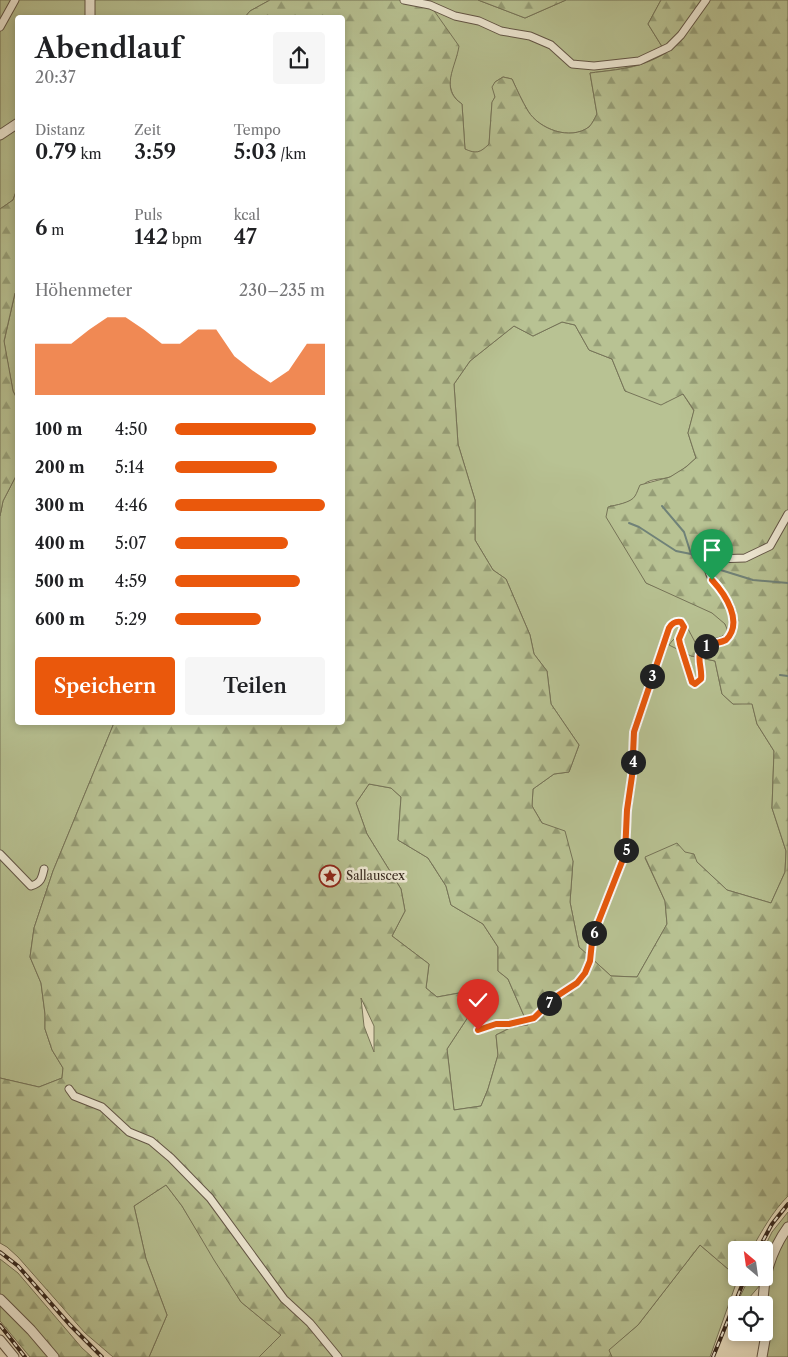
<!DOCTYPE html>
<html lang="de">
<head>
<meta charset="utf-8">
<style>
	body { margin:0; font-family:"Libre Caslon Text",serif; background:#f6f6f6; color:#202124; height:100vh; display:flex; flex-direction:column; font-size:19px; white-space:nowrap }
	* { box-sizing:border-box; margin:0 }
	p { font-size:16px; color:#757577 }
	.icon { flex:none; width:28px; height:28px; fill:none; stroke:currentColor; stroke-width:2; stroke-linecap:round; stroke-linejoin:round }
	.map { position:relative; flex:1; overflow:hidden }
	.panel { position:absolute; left:15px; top:15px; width:330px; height:710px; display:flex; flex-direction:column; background:#fff; border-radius:5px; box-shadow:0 2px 8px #0003 }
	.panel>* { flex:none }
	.needle { width:32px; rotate:331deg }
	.controls { position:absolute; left:728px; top:1241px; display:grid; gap:10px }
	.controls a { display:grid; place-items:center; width:45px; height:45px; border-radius:5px; background:#fff; box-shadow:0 2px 8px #0003; font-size:25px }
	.pin { position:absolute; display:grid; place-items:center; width:42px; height:42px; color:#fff; margin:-51px -21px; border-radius:50% 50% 50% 0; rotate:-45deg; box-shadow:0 0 5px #0007 }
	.pin .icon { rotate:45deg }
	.km { position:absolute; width:25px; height:25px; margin:-12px; border-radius:50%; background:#222; color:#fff; font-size:14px; line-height:25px; text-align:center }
	.round { display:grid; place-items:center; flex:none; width:52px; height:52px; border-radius:5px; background:#f6f6f6 }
	.head { display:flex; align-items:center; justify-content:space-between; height:85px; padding:0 20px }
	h1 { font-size:28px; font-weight:600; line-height:38px }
	.metrics { display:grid; grid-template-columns:repeat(3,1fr); gap:8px; height:85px; padding:5px 20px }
	.metrics div { display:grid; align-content:center }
	.metrics b { font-size:21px; font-weight:600 }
	.metrics small { font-size:14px; font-weight:400 }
	.metrics p { font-size:14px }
	.chart { height:140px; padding:10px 20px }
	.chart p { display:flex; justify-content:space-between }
	.chart svg { width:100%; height:90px; margin-top:5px; fill:#ea580c; opacity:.7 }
	.button { display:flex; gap:10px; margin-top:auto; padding:10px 20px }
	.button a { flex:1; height:58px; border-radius:5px; background:#ea580c; color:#fff; font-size:20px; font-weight:600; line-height:58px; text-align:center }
	.button a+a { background:#f6f6f6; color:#202124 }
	ul { padding:0 20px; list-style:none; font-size:16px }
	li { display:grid; grid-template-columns:80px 60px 1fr; align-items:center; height:38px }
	li i { height:12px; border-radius:6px; background:#ea580c }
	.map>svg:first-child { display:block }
	.grass { fill:#b8c293; stroke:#767458 }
	.forest { fill:url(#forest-firs); stroke:#767458; fill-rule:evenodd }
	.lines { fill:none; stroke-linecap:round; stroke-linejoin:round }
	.stream { stroke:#708278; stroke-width:2 }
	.minor-casing { stroke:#625647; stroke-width:9 }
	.tertiary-casing { stroke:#625647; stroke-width:11 }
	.minor { stroke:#f1ecd8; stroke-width:7 }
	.tertiary { stroke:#f1ecd8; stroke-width:9 }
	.rail-casing { stroke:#35271e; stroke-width:4 }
	.rail { stroke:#f1ecd8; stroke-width:2; stroke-dasharray:5.5; stroke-linecap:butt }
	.route-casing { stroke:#fff; stroke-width:10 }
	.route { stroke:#ea580c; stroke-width:6 }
	.labels { text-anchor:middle; stroke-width:5; stroke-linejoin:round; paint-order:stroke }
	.poi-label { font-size:12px; fill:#35271e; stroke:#f1ecd8; text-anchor:start }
</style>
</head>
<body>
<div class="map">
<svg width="788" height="1357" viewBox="0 0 788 1357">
	<defs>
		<pattern id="forest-firs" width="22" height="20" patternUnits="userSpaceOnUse" patternTransform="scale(1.25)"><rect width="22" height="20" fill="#b8c293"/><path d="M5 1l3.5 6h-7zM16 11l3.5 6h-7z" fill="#969e77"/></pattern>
	</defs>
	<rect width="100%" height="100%" fill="#eae1c3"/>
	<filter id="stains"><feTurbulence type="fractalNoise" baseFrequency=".004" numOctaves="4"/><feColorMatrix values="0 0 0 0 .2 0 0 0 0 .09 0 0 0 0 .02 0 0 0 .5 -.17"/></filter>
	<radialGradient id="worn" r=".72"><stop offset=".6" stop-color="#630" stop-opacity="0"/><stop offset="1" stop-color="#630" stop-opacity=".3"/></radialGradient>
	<path class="grass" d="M0,0h270l-20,11 -5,6 -227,1 -1,171 -4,11 -13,9z
		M404,0h74l47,18 41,-18h95l-13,24 18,29c-28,15 -45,16 -76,20l7,41c-2,4 -5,10 -8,13 -19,14 -50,2 -61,-16 -6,-10 -11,-21 -16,-32l-9,-2 -8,5v15l-3,6 -3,42c-9,8 -13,9 -24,5l-3,-46c-18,-12 -12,-31 -5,-49z
		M17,292v107l-4,-8 -9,-49 11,-49z
		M562,322l13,3 14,25 23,9 13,32 58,3 11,17 -6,22 8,25c-8,7 -18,17 -29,20 -6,1 -14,1 -20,4 -7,4 -8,9 -12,15 -3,5 -19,9 -25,9l36,77c20,8 68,25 79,41 3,4 4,10 6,15l-20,9 -16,-6 -4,14 24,5 7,33 11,10 19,-1 5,21 17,27 -2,57 14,43 -1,21 -14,31 -44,-13 -30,-28 -52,-4 20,43 2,23 -30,53 -26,-1 -32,-29 -9,-45 3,-41 -31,-38 -10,-17 1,-17 21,-15 15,-2 10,-27 -28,-41 -4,-33 -13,-17 -4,-19 -24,-56 -13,-9 -18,-30v-40l-17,-56 -4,-60 16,-23 44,-35 19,10z
		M17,474l1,248 96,1 -61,148 -19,57 -4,29 11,26 4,31v15l7,21 11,18 -1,10 -23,9 -39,-9v-562l3,-15z
		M369,784l22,4 10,9 -3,43 30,18 18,28 5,19 32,19 15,23v24l10,8 20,46 -16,2 -16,8 2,20 -10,34 -7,17 -27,4 -7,-61 23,-35 -6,-22 -27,5 -11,-9 3,-24 -37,-28 13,-25 -4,-22 -34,-55 -11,-31z
		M166,1185l16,21 59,96 40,33 -22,22h-110l18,-42 -21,-56 -12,-53z
		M788,1212v145h-23l1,-70 -5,-3 -18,21h-7l13,-27h15l-1,-28 9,-18z
		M700,1245l28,24 8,-1v10h2l-28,79h-98l-4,-7 30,-25z"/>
	<path class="forest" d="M270,0h134l26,5 29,41c-3,21 -20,43 3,58l3,45c11,5 15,4 24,-5l3,-42 3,-5 -3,-10 3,-5 8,-5 9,2c5,11 10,22 16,32 11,18 42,30 61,16 3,-3 6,-9 8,-13l-7,-41c31,-4 48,-4 76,-20l-18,-29 13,-24h127v1196c-16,16 -26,35 -37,54h-15v18l-8,1 -28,-24 -62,80 -29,25 3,7h-353l22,-22 -40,-33 -27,-42 -32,-54 -16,-21 -32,21 12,53 21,56 -18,42h-36l-28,-24 -67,-76 -11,-10 -7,-4v-165l39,9 23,-9 1,-10 -11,-18 -7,-21v-15l-4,-31 -11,-26 4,-29 19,-57 61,-148 228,-1v-704l-97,-1 5,-6zM562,322l13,3 14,25 23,9 13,32 36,14 22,-11 11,16 -6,23 8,25 -10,9 -16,10 -30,8c-2,4 -3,8 -5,11 -4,7 -20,9 -27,11l-2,10 40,66 66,30 13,11 6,15 -20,9 -16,-6 -8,-15 -15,14 -3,4 22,11 24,5 7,33 11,10h19l5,20 17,27 -2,57 14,43 -1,21 -14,31 -44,-13 -30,-28 -3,-8 -9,-2 -8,-9 -32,14 20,44 2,23 -30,53 -26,-1 -32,-29 -9,-45 3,-41 -8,-30 -23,-8 -10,-17 1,-17 21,-15 15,-2 10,-27 -28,-41 -4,-33 -13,-17 -4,-19 -24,-56 -13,-9 -18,-30v-40l-17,-56 -4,-60 16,-23 44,-35 19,10zM369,784l22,4 10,9 -3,43 30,18 18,28 5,19 32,19 15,23v24l10,8 20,46 -16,2 -16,8 2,20 -10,34 -7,17 -27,4 -7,-61 23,-35 -5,-22 -28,5 -11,-9 3,-24 -37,-28 13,-25 -4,-22 -34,-55 -11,-31zM361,998l13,28v26l-10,-26z
		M478,0h88l-41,18z
		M17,189v103l-2,1 -11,48 9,50 4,8v75l-14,27 -3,15v-307l13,-9z
		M0,1259l18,14 64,75 10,9h-62l-30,-36z"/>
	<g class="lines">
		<path class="stream" d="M662,506l22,26 7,22
			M629,523l10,4 37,24 15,3 8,10 5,1
			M711,567l42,13 35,3
			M780,675l8,1"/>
		<g class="minor-casing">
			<path id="minor" d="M404,0l26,5 25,11 24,5 22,10 29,5 21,9 21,19 22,2 45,-5 30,-14 12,-12 25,-35
				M0,27l15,-27
				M0,854l31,32c10,-3 11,-8 13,-17
				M478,1030l18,-6h13l26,-6 19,-20 23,-15 8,-10 5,-12 2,-19 4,-14 29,-74 2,-43 5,-35 2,-44 35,-104c3,-5 6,-7 12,-6l3,5 -5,12 1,5 12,38 3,2 6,-5c2,-9 -5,-19 -1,-27 9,-15 31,-3 33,-28 2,-28 -26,-39 -25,-60l7,-5 30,-1 25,-12 18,-32
				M69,1089l5,7 28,11 27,25 22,9 20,17 39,40 74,101 26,24 28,34"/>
		</g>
		<g class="tertiary-casing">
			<path id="tertiary" d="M90,0v18
				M0,135l18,-12
				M0,1299l31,31 23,27
				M763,1305c0,-28 9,-56 25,-78
				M0,1340l14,17
				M762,1357l3,-17 -1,-24"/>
		</g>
		<use href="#minor" class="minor"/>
		<use href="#tertiary" class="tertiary"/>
		<g class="rail-casing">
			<path id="rail" d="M758,1250l14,-26 16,-20
				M0,1252l18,14 52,59 32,32
				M0,1325l25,32
				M713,1357l32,-79"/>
		</g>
		<use href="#rail" class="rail"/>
	</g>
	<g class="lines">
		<g class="route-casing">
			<path id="route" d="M478,1030l18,-6h13l25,-6 20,-20 23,-15 8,-10 5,-12 2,-19 4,-14 29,-74 2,-44 5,-34 2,-44 35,-104c3,-5 6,-7 12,-6l3,5 -5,12 1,5 12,38 3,2 6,-5c2,-12 -8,-26 6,-33 6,-3 13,-3 19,-6 18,-18 -1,-46 -14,-60"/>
		</g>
		<use href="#route" class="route"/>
	</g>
	<defs>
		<g id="sight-ring" transform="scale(1.125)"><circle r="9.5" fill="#f1ecd8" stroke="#8f2418" stroke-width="1.5"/><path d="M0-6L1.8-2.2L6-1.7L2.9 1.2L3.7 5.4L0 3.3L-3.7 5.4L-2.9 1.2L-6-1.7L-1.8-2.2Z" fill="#8f2418"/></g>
	</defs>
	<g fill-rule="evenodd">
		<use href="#sight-ring" x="330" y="876"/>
	</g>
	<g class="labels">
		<g class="poi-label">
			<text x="346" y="880">Sallauscex</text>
		</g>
	</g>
	<rect width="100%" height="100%" filter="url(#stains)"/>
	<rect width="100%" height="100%" fill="url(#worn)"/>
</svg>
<div class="controls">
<a><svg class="needle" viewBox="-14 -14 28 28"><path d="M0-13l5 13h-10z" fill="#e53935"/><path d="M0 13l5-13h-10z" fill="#757577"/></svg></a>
<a><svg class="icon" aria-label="locate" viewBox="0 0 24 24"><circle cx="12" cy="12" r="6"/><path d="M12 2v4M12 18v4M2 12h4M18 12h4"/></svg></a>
</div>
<div class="pin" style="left:712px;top:580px;background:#1e9e55"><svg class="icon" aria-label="arrive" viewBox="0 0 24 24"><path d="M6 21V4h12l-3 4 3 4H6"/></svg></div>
<div class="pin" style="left:478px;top:1030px;background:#d93025"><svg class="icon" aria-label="check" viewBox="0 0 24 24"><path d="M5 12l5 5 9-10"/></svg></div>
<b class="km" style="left:706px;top:646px">1</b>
<b class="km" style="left:652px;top:676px">3</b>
<b class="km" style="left:633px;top:762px">4</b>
<b class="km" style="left:626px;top:850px">5</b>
<b class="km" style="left:594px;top:933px">6</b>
<b class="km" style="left:549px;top:1003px">7</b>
<section class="panel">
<div class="head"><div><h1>Abendlauf</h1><p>20:37</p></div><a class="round"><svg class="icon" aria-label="share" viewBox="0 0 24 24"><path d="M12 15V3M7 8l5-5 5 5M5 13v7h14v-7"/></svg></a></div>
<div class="metrics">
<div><p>Distanz</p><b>0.79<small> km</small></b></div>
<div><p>Zeit</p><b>3:59</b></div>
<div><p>Tempo</p><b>5:03<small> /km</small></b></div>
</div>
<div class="metrics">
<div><b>6<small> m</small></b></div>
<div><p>Puls</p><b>142<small> bpm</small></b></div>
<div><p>kcal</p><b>47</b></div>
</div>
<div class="chart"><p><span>Höhenmeter</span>230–235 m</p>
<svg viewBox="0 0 160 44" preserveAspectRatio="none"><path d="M0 44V19L10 19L20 19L30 12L40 6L50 6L60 12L70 19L80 19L90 12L100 12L110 25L120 32L130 38L140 32L150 19L160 19V44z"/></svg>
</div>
<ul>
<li><b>100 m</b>4:50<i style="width:94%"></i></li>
<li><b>200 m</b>5:14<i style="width:68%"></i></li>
<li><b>300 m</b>4:46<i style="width:100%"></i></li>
<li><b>400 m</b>5:07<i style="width:75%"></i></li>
<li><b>500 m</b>4:59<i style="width:83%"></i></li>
<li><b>600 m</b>5:29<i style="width:57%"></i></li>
</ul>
<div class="button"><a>Speichern</a><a>Teilen</a></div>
</section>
</div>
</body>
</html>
